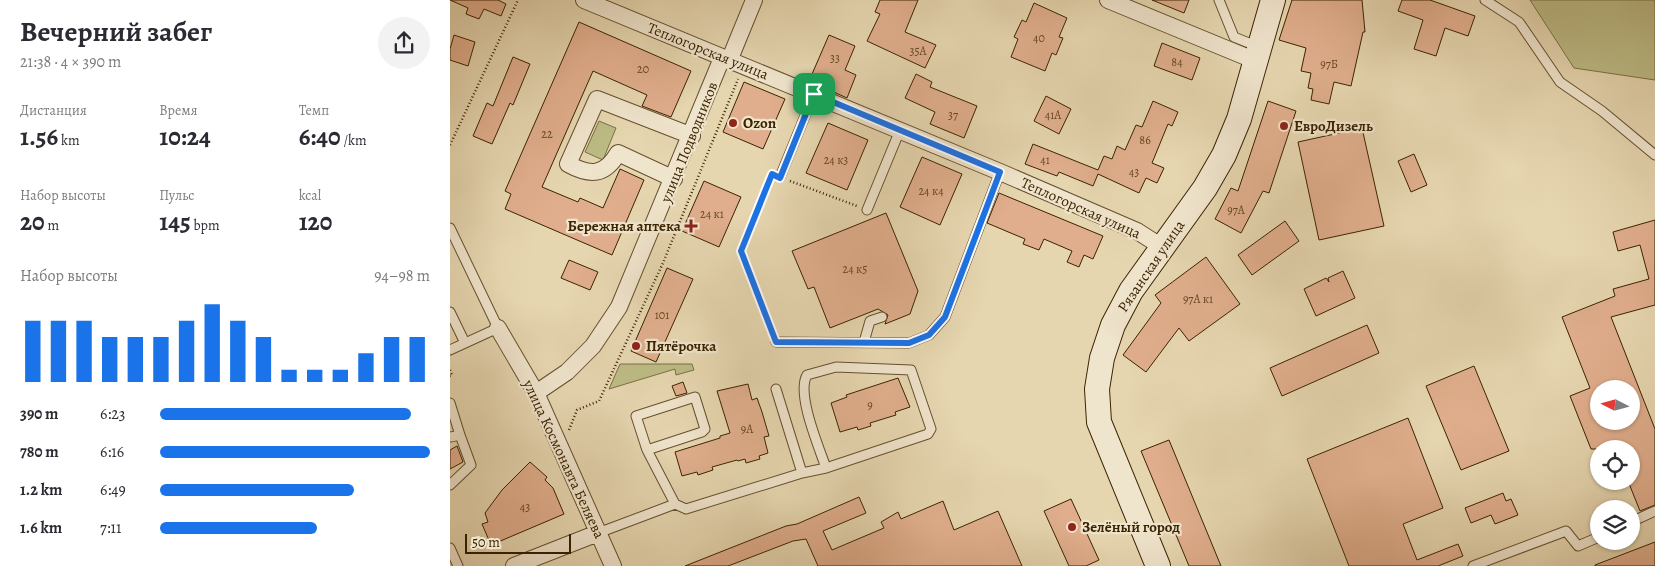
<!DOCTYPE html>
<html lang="ru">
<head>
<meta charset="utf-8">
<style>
	body { margin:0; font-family:Alegreya,serif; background:#f2f2f3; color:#2b2b33; height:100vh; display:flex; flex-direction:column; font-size:19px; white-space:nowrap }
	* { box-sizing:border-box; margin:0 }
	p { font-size:16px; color:#7c7c81 }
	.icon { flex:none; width:28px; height:28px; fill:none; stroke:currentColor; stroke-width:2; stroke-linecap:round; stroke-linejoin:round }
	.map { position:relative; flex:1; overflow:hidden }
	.panel { display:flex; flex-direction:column; background:#fff; width:450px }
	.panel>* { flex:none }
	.needle { width:32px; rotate:276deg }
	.controls { position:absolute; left:1140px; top:380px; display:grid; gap:10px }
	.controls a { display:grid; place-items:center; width:50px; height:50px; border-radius:50%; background:#fff; box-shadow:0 1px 4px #0004; font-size:25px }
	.scale { position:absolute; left:15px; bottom:12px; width:106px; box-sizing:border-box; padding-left:5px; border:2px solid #3b2301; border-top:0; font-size:14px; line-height:18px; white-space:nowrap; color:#3b2301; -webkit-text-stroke:4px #efe4cc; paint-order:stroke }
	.pin { position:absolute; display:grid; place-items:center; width:42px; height:42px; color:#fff; margin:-21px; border-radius:10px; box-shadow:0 2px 8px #0006 }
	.round { display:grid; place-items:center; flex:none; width:52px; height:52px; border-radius:26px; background:#f2f2f3 }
	.headline { display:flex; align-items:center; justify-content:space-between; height:85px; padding:0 20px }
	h1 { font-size:28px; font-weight:700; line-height:38px }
	.figures { display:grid; grid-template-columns:repeat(3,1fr); gap:8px; height:85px; padding:5px 20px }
	.figures div { display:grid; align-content:center }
	.figures b { font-size:25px; font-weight:700 }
	.figures small { font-size:14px; font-weight:400 }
	.figures p { font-size:14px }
	.chart { height:140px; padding:10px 20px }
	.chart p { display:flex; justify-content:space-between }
	.chart svg { width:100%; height:90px; margin-top:5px; stroke:#1a73e8; stroke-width:6 }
	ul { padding:0 20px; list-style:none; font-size:16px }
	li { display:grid; grid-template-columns:80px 60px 1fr; align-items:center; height:38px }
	li i { height:12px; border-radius:6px; background:#1a73e8 }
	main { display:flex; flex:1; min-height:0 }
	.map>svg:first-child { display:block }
	.green { fill:#bdbc86; stroke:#7c7044 }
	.building { fill:#e0ae8c; stroke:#3b2301; fill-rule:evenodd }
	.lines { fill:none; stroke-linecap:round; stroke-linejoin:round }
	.service-casing { stroke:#66502d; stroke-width:11 }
	.minor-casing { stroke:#66502d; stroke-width:18 }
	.secondary-casing { stroke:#3b2301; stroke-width:26 }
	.path { stroke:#3b2301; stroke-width:2.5; stroke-dasharray:1 2.5; stroke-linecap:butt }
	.service { stroke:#efe4cc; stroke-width:9 }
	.minor { stroke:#efe4cc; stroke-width:16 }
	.secondary { stroke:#efe4cc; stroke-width:24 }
	.route-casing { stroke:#fff; stroke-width:10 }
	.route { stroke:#1a73e8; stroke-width:6 }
	.poi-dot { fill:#8f2418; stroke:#efe4cc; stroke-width:2 }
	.labels { text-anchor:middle; stroke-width:4.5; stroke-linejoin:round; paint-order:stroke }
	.number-label { font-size:12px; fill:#644624 }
	.street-label { font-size:15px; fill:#3b2301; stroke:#efe4cc }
	.poi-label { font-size:15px; font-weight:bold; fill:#3b2301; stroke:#efe4cc; text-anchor:start }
</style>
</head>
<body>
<main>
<section class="panel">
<div class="headline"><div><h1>Вечерний забег</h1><p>21:38 · 4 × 390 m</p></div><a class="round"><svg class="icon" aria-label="share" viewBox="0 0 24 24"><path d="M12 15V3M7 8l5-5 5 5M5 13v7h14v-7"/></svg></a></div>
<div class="figures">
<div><p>Дистанция</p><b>1.56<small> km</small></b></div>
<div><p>Время</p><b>10:24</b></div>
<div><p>Темп</p><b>6:40<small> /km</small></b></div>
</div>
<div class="figures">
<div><p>Набор высоты</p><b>20<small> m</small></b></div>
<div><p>Пульс</p><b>145<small> bpm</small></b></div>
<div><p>kcal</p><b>120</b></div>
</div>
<div class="chart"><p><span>Набор высоты</span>94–98 m</p>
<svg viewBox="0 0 160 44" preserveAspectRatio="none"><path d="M5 44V14M15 44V14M25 44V14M35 44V22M45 44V22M55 44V22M65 44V14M75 44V6M85 44V14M95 44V22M105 44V38M115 44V38M125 44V38M135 44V30M145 44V22M155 44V22"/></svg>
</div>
<ul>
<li><b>390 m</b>6:23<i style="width:93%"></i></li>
<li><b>780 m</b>6:16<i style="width:100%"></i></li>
<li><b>1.2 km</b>6:49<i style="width:72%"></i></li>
<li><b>1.6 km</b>7:11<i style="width:58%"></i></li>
</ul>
</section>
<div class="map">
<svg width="1205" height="566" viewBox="0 0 1205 566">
	<rect width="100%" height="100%" fill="#e6d6b0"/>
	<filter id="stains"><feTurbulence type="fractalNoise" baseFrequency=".004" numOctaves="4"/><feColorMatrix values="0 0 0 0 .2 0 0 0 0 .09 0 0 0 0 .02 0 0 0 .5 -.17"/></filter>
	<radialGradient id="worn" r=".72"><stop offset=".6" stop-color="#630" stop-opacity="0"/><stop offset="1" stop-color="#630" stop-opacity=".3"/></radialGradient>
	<path class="green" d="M1080,0h125v80l-81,-12z
		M149,121l17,7 -13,32 -18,-8z
		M170,364h72l2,6 -18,5 -1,-6 -66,20z"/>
	<path class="building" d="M0,0h48l8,4 -5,12 -17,-7 -5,10 -13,-5 2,-6z
		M430,0h38l-13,32 31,13 -11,23 -58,-27 13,-27 -5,-2z
		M702,0h37l-5,13z
		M842,0h70l3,32h-2l-12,54 -17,-4 -5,22 -18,-4 2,-11 -5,-1 3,-15 -10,-2 5,-23 -27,-8z
		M952,0h28l45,16 -7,20 -23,-8 -9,28 -22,-7 9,-29 -25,-9z
		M584,3l33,15 -8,19 4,1 -7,17 -4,-2 -7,18 -34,-14 7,-18 -4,-2 8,-17 4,2z
		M129,22l112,49 -20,46 -29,-11 5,-11 -54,-24 -51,116 36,15 2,-4 23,10 17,-39 24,11 -32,75 -107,-46 6,-15 -6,-3z
		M4,35l21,7 -7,24 -18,-6v-11z
		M379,35l26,11 -10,24 11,5 -9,23 -38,-17z
		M712,43l38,15 -8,22 -38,-14z
		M63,57l17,7 -17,41 -3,-2 -18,41 -19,-8 14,-33 6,3z
		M466,74l16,8 -2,5 47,19 -13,32 -34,-14 5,-12 -30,-14z
		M294,82l41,17 -22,50 -40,-17z
		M596,96l25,13 -12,25 -25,-13z
		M703,101l25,11 -6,14 -4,-2 -16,39 12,5 -7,15 -11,-5 -7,15 -41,-19 -5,12 -34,-14 -2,4 -32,-12 8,-20 65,26 6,-14 8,3 5,-13 8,4 11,-25 6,2z
		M818,101l28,10 -27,82 -6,-2 -22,42 -26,-14 16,-31 7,3z
		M378,123l40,17 -21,50 -41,-17z
		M912,128l22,98 -65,14 -21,-98z
		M964,154l13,31 -16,7 -13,-31z
		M472,157l40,17 -22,51 -40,-18z
		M254,181l37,16 -22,50 -37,-16z
		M549,193l104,43 -10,23 -9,-4 -5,12 -12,-5 5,-11 -28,-12 -5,11 -16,-6 2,-5 -38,-16z
		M436,213l32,78 -8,23 -25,10 3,-9 -10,-6 -48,19 -16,-41 -6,2 -16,-38z
		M1205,220v85l-44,12 44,112v76l-15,6 -12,-30h3v-32h-40l-21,-53 20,-8 -28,-71 53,-21 -2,-7 36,-10 -9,-34 -22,6 -5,-19zM1149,389h32v32h-32z
		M835,221l14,20 -47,34 -14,-20z
		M756,257l34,47 -51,37 -10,-13 -33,44 -23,-17 38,-52 -6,-8z
		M119,260l29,12 -8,18 -29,-12z
		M217,268l26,11 -37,83 -25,-11z
		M893,271l12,27 -39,18 -12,-27 22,-11 3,4 -1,-4z
		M917,325l12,28 -97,43 -12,-28z
		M1024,366l35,85 -48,19 -35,-84z
		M448,378l12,29 -15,5 1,3 -26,8 1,3 -13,4 -1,-3 -17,5 -9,-29 16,-6 -1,-2z
		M233,382l4,11 -11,3 -4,-10z
		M298,384l4,16 5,-2 5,14 7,24 -5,1 4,16 -9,3 1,3 -14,4 -1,-4 -7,2 -1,-1 -25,7 1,3 -15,5 -1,-3 -15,4 -7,-24 45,-14v-2l10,-3 -13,-42z
		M958,418l35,90 -40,16 14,36 41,-16 5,12 -25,10h-89l-42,-107z
		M719,440l52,126h-32l-48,-115z
		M7,446l6,16 -13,7v-19z
		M80,462l17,15 -2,3 8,8 11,26 -73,31 -9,-21 6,-2 -3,-9 17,-23z
		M1053,493l3,8 5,-2 7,16 -23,9 -4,-9 -20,8 -6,-15z
		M409,497l7,16 -43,18 9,19 52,-22 -3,-6 17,-10 3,7 42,-18 11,29 44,-19 24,55h-204l-12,-27 -13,2 -65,25h-43l101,-40 11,-2z
		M621,499l28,61 -13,6h-17l-25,-55z
		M1205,542v24h-60v-1z"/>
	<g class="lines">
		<g class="service-casing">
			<path id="service" d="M769,0l15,37 25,10
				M1035,0l34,22 41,60 42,29 53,44
				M330,177l34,-83
				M417,210l33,-80
				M0,228l48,100 -48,22
				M0,312l15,31
				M326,342l133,1 20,-8 16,-18 55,-145
				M414,342l6,-21 12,-4
				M0,403l10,32
				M197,450l-11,-34 59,-19 10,32 -3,3 -55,18 28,54
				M352,473l24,-5 102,-34 3,-5 -20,-59 -75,-3 -29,8c-11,19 12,72 19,93
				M0,485l21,-20 -11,-30 -9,2
				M1181,522l24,-11
				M148,533l77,-29 11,5 116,-36 -26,-84
				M0,548l8,18
				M1023,566l93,-35 12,15 21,-9"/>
		</g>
		<g class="minor-casing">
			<path id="minor" d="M134,0l416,172 137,59 25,16
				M658,0l148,61
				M279,61l25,-61
				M224,179l-56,-26c-13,23 -28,23 -50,11l29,-65 95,37
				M48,328l38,65 77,173
				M86,393l31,-21 26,-26 26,-39 103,-249
				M64,566l84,-33"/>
		</g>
		<g class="secondary-casing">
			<path id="secondary" d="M708,566l-59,-144 -2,-33 5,-31 11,-33 18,-34 74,-103 19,-33 15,-36 34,-119"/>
		</g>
		<path class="path" d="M0,145l68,-145
			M319,180l-28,71 32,82
			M340,181l67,25
			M0,370l2,5 -2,1
			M119,430l8,-20 22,-9 64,-138 75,-184"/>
		<use href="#service" class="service"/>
		<use href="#minor" class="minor"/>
		<use href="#secondary" class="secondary"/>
	</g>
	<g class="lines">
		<g class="route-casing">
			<path id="route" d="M364,94l186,78 -55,145 -16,18 -20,8 -133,-1 -35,-91 31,-77 8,4z"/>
		</g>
		<use href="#route" class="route"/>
	</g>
	<g class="poi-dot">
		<circle cx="283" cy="123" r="5"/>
		<circle cx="834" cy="126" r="5"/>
		<path d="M238.5 218.5h5v5h5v5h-5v5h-5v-5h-5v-5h5z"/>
		<circle cx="186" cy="346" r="5"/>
		<circle cx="622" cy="527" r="5"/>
	</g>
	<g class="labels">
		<g class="number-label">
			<text x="589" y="42">40</text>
			<text x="468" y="55">35А</text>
			<text x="385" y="62">33</text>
			<text x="727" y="66">84</text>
			<text x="879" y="68">97Б</text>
			<text x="193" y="73">20</text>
			<text x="503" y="119">37</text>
			<text x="603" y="119">41А</text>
			<text x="97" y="138">22</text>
			<text x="695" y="144">86</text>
			<text x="386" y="164">24 к3</text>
			<text x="595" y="164">41</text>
			<text x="684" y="176">43</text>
			<text x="481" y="195">24 к4</text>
			<text x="786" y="214">97А</text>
			<text x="262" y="218">24 к1</text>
			<text x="405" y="273">24 к5</text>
			<text x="748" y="303">97А к1</text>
			<text x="212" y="319">101</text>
			<text x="420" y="409">9</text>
			<text x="297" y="433">9А</text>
			<text x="75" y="511">43</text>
		</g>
		<g class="street-label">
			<text transform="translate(258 51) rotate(22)" y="5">Теплогорская улица</text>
			<text transform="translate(239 142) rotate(-68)" y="5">улица Подводников</text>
			<text transform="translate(631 208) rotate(24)" y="5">Теплогорская улица</text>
			<text transform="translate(701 266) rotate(-56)" y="5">Рязанская улица</text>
			<text transform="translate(114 459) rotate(65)" y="5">улица Космонавта Беляева</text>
		</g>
		<g class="poi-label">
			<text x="293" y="128">Ozon</text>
			<text x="844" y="131">ЕвроДизель</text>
			<text x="231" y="231" text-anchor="end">Бережная аптека</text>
			<text x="196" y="351">Пятёрочка</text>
			<text x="632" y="532">Зелёный город</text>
		</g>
	</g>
	<rect width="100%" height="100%" filter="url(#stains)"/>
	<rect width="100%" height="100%" fill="url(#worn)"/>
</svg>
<div class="controls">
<a><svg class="needle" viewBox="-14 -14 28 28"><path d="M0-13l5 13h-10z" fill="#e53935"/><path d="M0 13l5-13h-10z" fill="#7c7c81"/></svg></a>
<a><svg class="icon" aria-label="locate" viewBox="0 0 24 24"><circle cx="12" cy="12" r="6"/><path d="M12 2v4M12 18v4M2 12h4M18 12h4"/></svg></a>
<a><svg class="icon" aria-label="layers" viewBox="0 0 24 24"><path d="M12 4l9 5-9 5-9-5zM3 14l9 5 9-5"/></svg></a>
</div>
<div class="scale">50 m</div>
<div class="pin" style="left:364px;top:94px;background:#1e9e55"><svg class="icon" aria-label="arrive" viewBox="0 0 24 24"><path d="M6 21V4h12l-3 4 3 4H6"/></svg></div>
</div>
</main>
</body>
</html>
